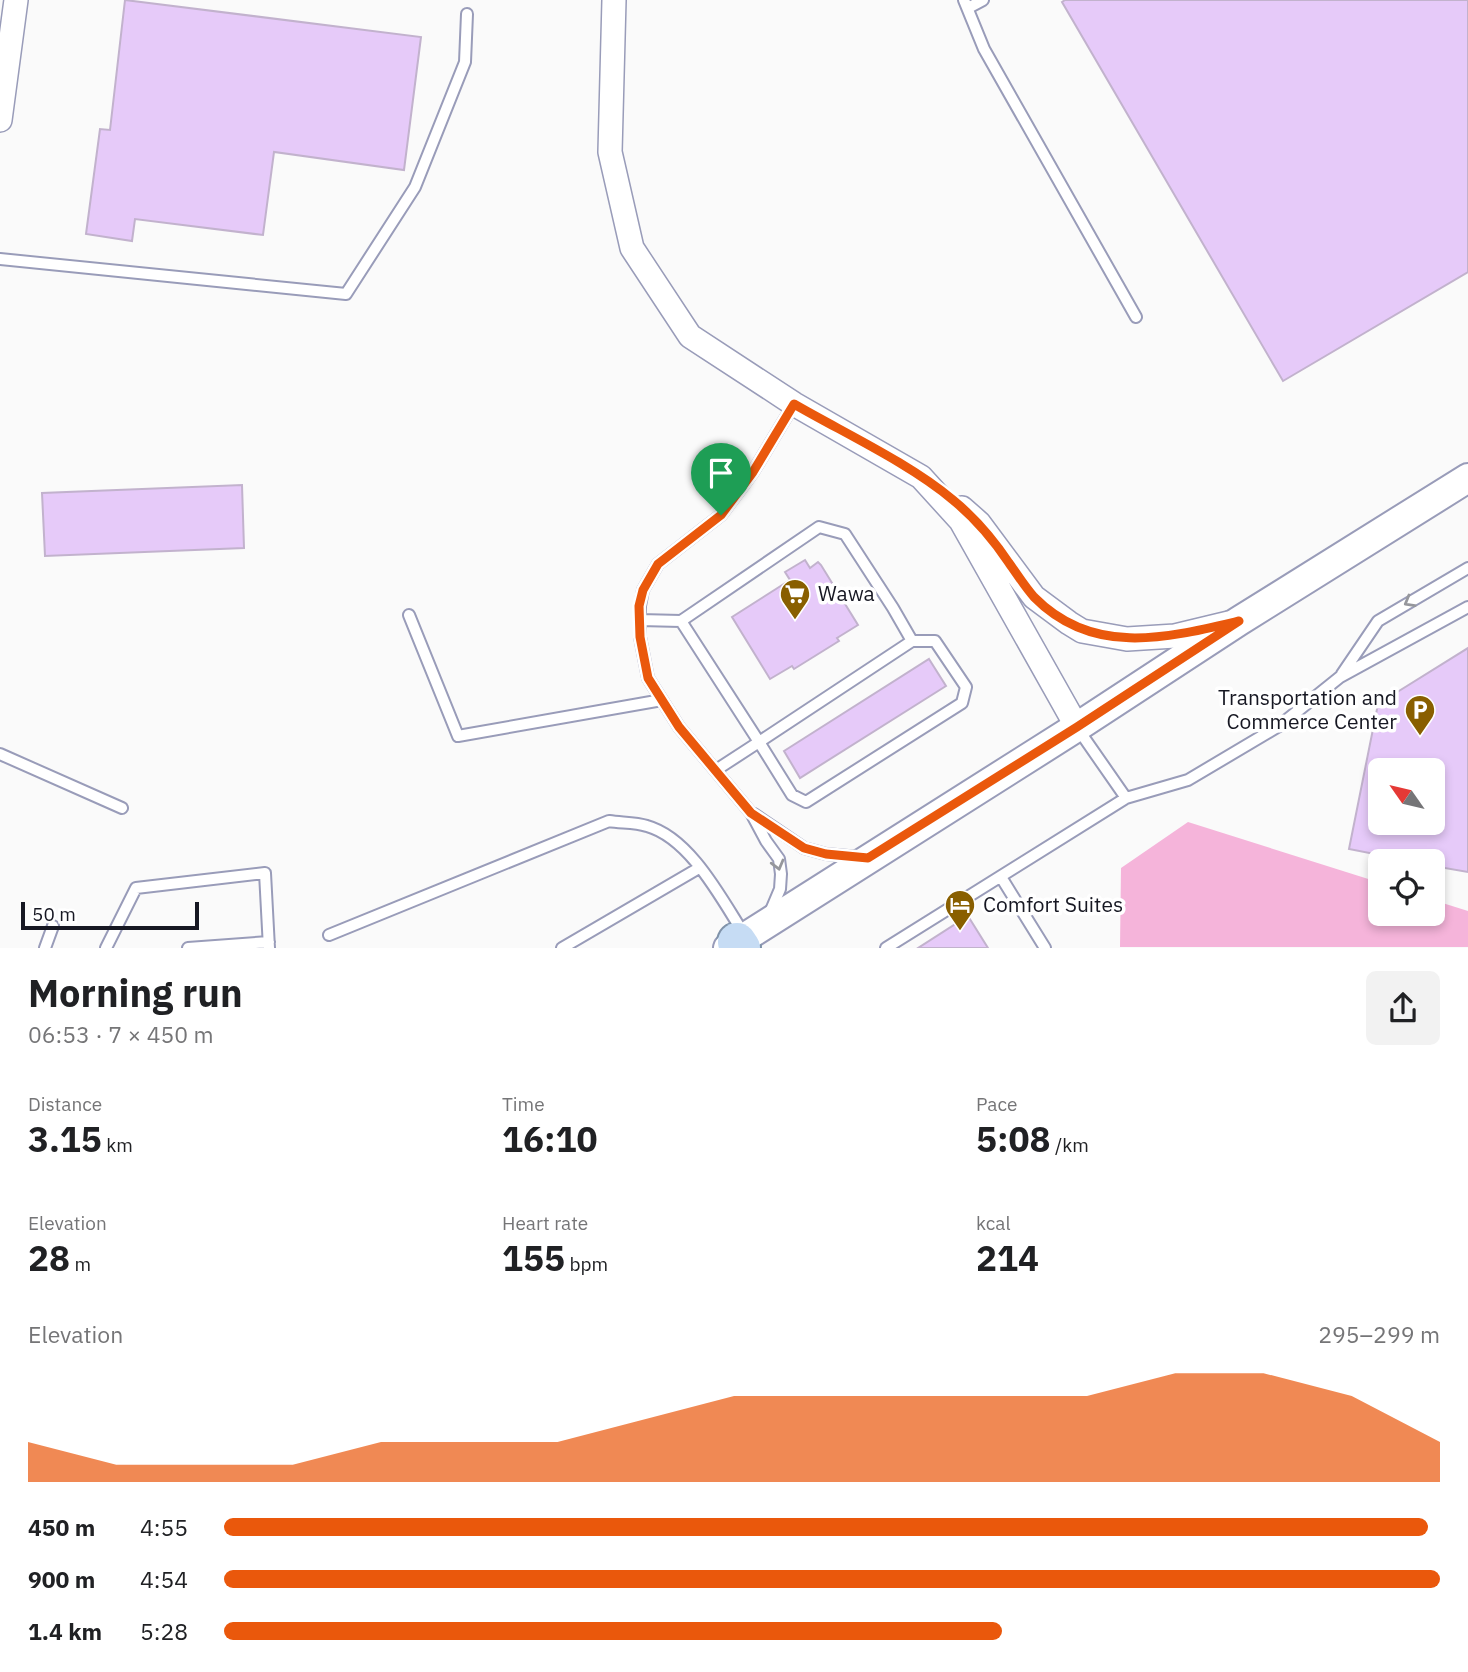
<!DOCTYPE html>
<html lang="en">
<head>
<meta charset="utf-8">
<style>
	body { margin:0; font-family:"IBM Plex Sans",sans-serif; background:#f2f2f2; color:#202124; height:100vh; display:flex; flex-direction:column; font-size:26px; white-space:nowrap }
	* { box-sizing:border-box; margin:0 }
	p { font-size:23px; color:#757577 }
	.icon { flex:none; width:38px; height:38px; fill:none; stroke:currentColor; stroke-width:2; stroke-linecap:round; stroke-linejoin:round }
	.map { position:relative; height:948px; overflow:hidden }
	.panel { display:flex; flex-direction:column; background:#fff; flex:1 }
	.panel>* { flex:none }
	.needle { width:46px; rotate:304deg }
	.tools { position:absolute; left:1368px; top:758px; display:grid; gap:14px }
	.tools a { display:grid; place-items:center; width:77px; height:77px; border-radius:10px; background:#fff; box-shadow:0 4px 10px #0003; font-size:35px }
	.scale { position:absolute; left:21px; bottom:18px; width:178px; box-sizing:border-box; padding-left:7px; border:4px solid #161722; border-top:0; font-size:19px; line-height:24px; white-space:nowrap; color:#161722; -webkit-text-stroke:5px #fff; paint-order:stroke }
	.pin { position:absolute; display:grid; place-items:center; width:60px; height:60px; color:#fff; margin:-72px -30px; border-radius:50% 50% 50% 0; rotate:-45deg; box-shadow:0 0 7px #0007 }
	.pin .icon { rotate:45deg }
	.round { display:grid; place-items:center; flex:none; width:74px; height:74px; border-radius:10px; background:#f2f2f2 }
	.overview { display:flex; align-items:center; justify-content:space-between; height:119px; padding:0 28px }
	h1 { font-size:38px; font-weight:800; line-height:52px }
	.metrics { display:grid; grid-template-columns:repeat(3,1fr); gap:10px; height:119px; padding:7px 28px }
	.metrics div { display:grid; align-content:center }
	.metrics b { font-size:35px; font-weight:800 }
	.metrics small { font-size:19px; font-weight:400 }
	.metrics p { font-size:19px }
	.chart { height:196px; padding:14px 28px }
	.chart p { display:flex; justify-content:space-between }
	.chart svg { width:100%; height:126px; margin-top:7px; fill:#ea580c; opacity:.7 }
	ul { padding:0 28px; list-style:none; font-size:23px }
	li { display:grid; grid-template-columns:112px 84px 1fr; align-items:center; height:52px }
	li i { height:18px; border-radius:9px; background:#ea580c }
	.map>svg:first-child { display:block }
	.green { fill:#f5b4da }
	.building { fill:#e6caf9; stroke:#c2b2cd; stroke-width:2; fill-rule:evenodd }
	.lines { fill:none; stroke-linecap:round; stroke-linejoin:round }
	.service-casing { stroke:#999cb9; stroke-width:14 }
	.minor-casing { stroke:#999cb9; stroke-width:26 }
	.tertiary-casing { stroke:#999cb9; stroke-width:32 }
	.trunk-casing { stroke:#7f92a9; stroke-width:42 }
	.service { stroke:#fff; stroke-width:10 }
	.minor { stroke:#fff; stroke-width:23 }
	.tertiary { stroke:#fff; stroke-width:28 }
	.trunk { stroke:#c6dcf4; stroke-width:38 }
	.oneway { stroke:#96979c }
	.route-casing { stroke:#fff; stroke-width:14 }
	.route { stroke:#ea580c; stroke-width:9 }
	.labels { text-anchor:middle; stroke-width:7; stroke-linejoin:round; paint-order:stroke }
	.poi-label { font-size:21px; fill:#161722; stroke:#fff; text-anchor:start }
</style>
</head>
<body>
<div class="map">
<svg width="1468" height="948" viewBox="0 0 1468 948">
	<rect width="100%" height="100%" fill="#fafafa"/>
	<path class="green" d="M1188,822l193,61v31h52v-14l35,11v36h-348l1,-79z"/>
	<path class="building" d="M125,0l296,37 -17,133 -130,-18 -11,83 -128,-16 -3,22 -46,-7 14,-105 10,1z
		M1065,0h403v272l-185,109 -221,-379z
		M242,485l2,63 -199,8 -3,-63z
		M805,560l5,8 8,-6 3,3 37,60 -21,13 2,3 -45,28 -2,-3 -22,13 -38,-62 58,-37 -5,-8z
		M1468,648v224l-35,-6v-5h-23l-61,-12 29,-145zM1381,770h52v52h-52z
		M929,659l17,27 -146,92 -16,-27z
		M968,916l20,32h-70z"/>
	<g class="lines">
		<g class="service-casing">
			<path id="service" d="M964,0l20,49 152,268
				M968,8l15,-8
				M0,259l346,35 69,-107 50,-125 2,-48
				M409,615l49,121 204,-36
				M640,620l41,1 138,-94 26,7 48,74 19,33 -153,101 -78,-121
				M1342,674l36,-53 90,-53
				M1078,729l48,69
				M0,754l122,54
				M716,770l43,-28 33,53 14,7 156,-99 4,-16 -31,-46h-23
				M754,814l50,34 22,6 33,3
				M1001,877l44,71
				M769,915l11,-26 1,-15 -2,-15 -13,-18 -15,-28 -72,-86 -31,-49 -8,-41v-31l3,-16 15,-26 63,-49 32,-43 41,-68
				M329,935l280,-114c12,2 26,1 38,5 43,12 74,72 97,108
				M45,948l8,-22
				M106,948l30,-60 129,-15 4,75
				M188,948l81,-6
				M562,948l137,-80
				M886,948l240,-150 62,-18 91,-54 61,-49 128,-70"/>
		</g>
		<g class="minor-casing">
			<path id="minor" d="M614,0l-4,152 22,96 58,88 104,68 127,73 40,44 116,206
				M0,120l16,-120
				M962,508l17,15 55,74 35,26 13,8 45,8 48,-3 54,-13"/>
		</g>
		<g class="tertiary-casing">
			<path id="tertiary" d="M728,948l349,-221 162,-106 229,-143"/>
		</g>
		<g class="trunk-casing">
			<path id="trunk" d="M737,942l4,6"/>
		</g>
		<use href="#service" class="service"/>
		<use href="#minor" class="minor"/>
		<use href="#tertiary" class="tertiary"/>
		<use href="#trunk" class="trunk"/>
	</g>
	<defs><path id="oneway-chevron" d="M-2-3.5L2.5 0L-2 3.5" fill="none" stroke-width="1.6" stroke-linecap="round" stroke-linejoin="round" transform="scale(1.75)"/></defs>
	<g class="oneway">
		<use href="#oneway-chevron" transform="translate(1409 602) rotate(150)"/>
		<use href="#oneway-chevron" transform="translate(778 865) rotate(75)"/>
	</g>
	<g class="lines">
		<g class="route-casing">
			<path id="route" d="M794,404c50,29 115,59 159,96 22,18 40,39 56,63 8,11 16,24 25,34 59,60 133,41 205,24l-162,106 -209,131 -42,-4 -22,-6 -53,-35 -72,-86 -31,-49 -8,-41 -1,-31 4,-16 15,-26 63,-49 32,-43z"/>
		</g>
		<use href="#route" class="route"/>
	</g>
	<defs>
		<g id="supermarket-pin" transform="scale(1.575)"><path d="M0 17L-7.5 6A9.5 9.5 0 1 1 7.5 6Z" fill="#895f00" stroke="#fff"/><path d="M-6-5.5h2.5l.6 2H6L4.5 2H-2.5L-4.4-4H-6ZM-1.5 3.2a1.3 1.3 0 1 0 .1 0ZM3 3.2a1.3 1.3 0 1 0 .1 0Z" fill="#fff"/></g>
		<g id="parking-pin" transform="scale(1.575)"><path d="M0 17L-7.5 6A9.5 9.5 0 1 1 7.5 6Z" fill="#895f00" stroke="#fff"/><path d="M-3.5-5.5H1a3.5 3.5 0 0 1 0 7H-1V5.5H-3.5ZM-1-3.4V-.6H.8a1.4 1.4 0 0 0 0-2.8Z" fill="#fff"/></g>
		<g id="hotel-pin" transform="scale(1.575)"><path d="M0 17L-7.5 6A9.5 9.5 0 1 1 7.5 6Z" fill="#895f00" stroke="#fff"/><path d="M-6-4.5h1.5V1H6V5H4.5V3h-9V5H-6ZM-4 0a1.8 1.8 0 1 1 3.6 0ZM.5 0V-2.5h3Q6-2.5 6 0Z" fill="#fff"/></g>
	</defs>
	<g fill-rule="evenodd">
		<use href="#supermarket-pin" x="795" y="594"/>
		<use href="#parking-pin" x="1420" y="710"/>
		<use href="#hotel-pin" x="960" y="905"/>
	</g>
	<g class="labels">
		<g class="poi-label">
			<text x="818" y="601">Wawa</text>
			<text x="1397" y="705" text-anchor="end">Transportation and<tspan x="1397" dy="24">Commerce Center</tspan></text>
			<text x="983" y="912">Comfort Suites</text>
		</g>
	</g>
</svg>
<div class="tools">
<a><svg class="needle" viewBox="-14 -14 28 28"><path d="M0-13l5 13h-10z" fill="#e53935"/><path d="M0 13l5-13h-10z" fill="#757577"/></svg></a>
<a><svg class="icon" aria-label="locate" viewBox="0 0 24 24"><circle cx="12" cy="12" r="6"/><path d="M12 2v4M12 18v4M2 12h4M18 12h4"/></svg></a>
</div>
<div class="scale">50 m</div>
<div class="pin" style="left:721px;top:515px;background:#1e9e55"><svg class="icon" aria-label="arrive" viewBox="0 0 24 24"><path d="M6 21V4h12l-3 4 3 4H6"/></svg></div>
</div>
<section class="panel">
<div class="overview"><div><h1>Morning run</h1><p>06:53 · 7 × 450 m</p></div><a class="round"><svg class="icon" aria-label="share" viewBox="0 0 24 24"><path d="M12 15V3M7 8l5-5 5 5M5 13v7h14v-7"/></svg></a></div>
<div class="metrics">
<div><p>Distance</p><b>3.15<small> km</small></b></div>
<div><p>Time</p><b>16:10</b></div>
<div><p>Pace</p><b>5:08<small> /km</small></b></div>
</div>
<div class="metrics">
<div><p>Elevation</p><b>28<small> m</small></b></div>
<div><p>Heart rate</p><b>155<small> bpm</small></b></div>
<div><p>kcal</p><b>214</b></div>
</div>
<div class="chart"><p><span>Elevation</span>295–299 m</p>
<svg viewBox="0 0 160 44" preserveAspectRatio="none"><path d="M0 44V30L10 38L20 38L30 38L40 30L50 30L60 30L70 22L80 14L90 14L100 14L110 14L120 14L130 6L140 6L150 14L160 30V44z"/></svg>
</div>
<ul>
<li><b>450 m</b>4:55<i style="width:99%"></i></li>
<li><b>900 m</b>4:54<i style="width:100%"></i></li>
<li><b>1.4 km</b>5:28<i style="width:64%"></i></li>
</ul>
</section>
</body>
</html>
